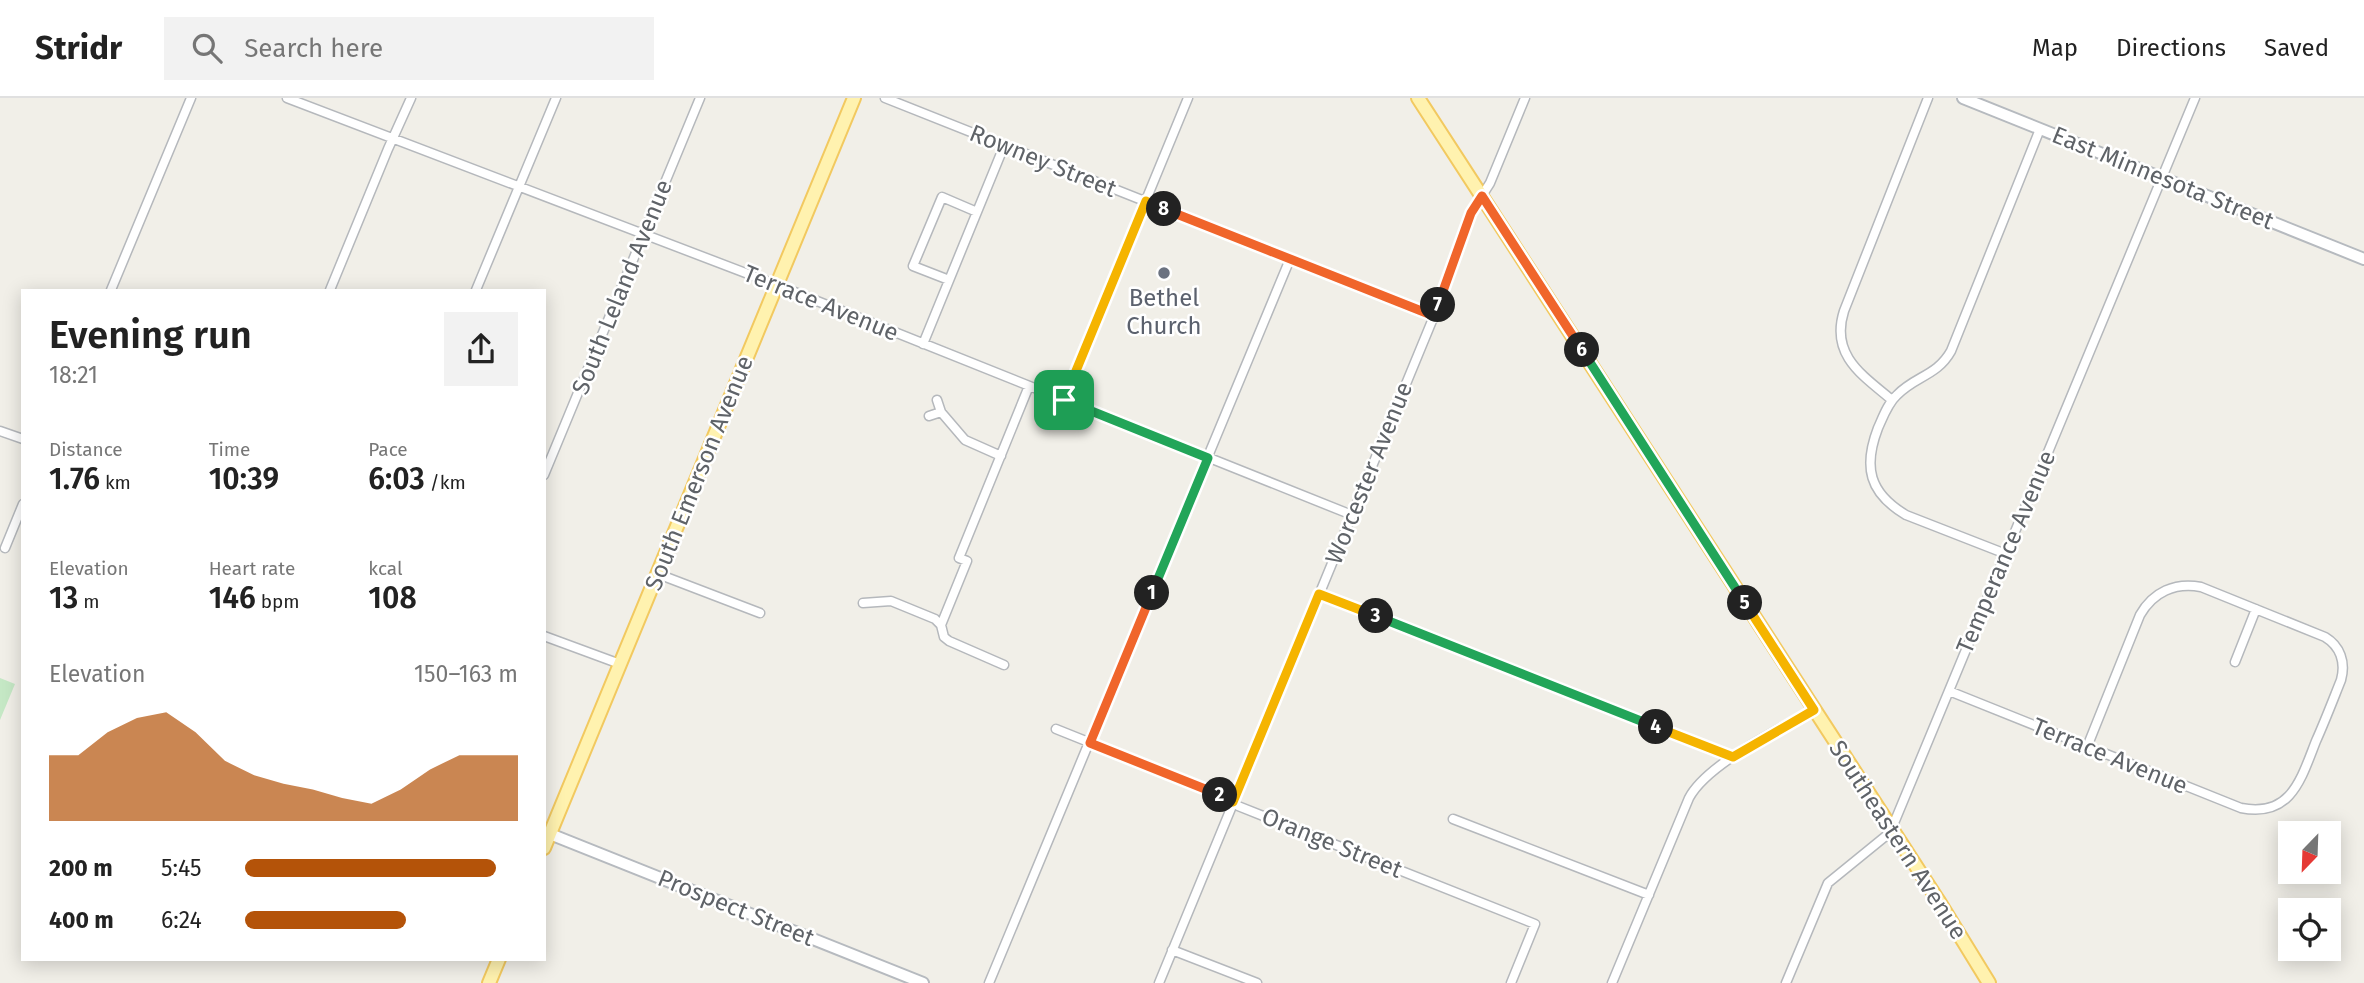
<!DOCTYPE html>
<html lang="en">
<head>
<meta charset="utf-8">
<style>
	body { margin:0; font-family:"Fira Sans",sans-serif; background:#f2f2f2; color:#222; height:100vh; display:flex; flex-direction:column; font-size:26px; white-space:nowrap }
	* { box-sizing:border-box; margin:0 }
	p { font-size:23px; color:#767676 }
	.icon { flex:none; width:38px; height:38px; fill:none; stroke:currentColor; stroke-width:2; stroke-linecap:round; stroke-linejoin:round }
	.map { position:relative; flex:1; overflow:hidden }
	.details { position:absolute; left:21px; top:191px; width:525px; height:672px; display:flex; flex-direction:column; background:#fff; border-radius:0px; box-shadow:0 4px 18px #0003 }
	.details>* { flex:none }
	.needle { width:46px; rotate:203deg }
	.buttons { position:absolute; left:2278px; top:723px; display:grid; gap:14px }
	.buttons a { display:grid; place-items:center; width:63px; height:63px; border-radius:0px; background:#fff; box-shadow:0 4px 18px #0003; font-size:35px }
	.pin { position:absolute; display:grid; place-items:center; width:60px; height:60px; color:#fff; margin:-30px; border-radius:14px; box-shadow:0 4px 10px #0006 }
	.km { position:absolute; width:35px; height:35px; margin:-18px; border-radius:50%; background:#222; color:#fff; font-size:19px; line-height:35px; text-align:center }
	.round { display:grid; place-items:center; flex:none; width:74px; height:74px; border-radius:0px; background:#f2f2f2 }
	.overview { display:flex; align-items:center; justify-content:space-between; height:119px; padding:0 28px }
	h1 { font-size:38px; font-weight:600; line-height:52px }
	.figures { display:grid; grid-template-columns:repeat(3,1fr); gap:10px; height:119px; padding:7px 28px }
	.figures div { display:grid; align-content:center }
	.figures b { font-size:30px; font-weight:600 }
	.figures small { font-size:19px; font-weight:400 }
	.figures p { font-size:19px }
	.chart { height:196px; padding:14px 28px }
	.chart p { display:flex; justify-content:space-between }
	.chart svg { width:100%; height:126px; margin-top:7px; fill:#b45309; opacity:.7 }
	ul { padding:0 28px; list-style:none; font-size:23px }
	li { display:grid; grid-template-columns:112px 84px 1fr; align-items:center; height:52px }
	li i { height:18px; border-radius:9px; background:#b45309 }
	header { display:flex; align-items:center; gap:42px; box-sizing:border-box; height:98px; padding:0 35px; background:#fff; border-bottom:2px solid #e0e0e0 }
	header strong { font-size:33px }
	nav { display:flex; gap:38px; margin-inline-start:auto; font-size:24px }
	.search { width:490px; height:63px; background:#f2f2f2; display:flex; align-items:center; gap:18px; box-sizing:border-box; padding:0 24px; border-radius:0px; color:#767676; font-size:26px }
	.map>svg:first-child { display:block }
	.green { fill:#c5e8c5 }
	.lines { fill:none; stroke-linecap:round; stroke-linejoin:round }
	.street-casing { stroke:#b5b8bc; stroke-width:11 }
	.secondary-casing { stroke:#b6babf; stroke-width:14 }
	.primary-casing { stroke:#f2c960; stroke-width:16 }
	.street { stroke:#fff; stroke-width:8 }
	.secondary { stroke:#fff; stroke-width:10 }
	.primary { stroke:#fff2af; stroke-width:12 }
	.split-1-casing { stroke:#fff; stroke-width:14 }
	.split-2-casing { stroke:#fff; stroke-width:14 }
	.split-3-casing { stroke:#fff; stroke-width:14 }
	.split-4-casing { stroke:#fff; stroke-width:14 }
	.split-5-casing { stroke:#fff; stroke-width:14 }
	.split-6-casing { stroke:#fff; stroke-width:14 }
	.split-7-casing { stroke:#fff; stroke-width:14 }
	.split-8-casing { stroke:#fff; stroke-width:14 }
	.split-9-casing { stroke:#fff; stroke-width:14 }
	.split-1 { stroke:#22a559; stroke-width:9 }
	.split-2 { stroke:#f0652b; stroke-width:9 }
	.split-3 { stroke:#f5b400; stroke-width:9 }
	.split-4 { stroke:#22a559; stroke-width:9 }
	.split-5 { stroke:#f5b400; stroke-width:9 }
	.split-6 { stroke:#22a559; stroke-width:9 }
	.split-7 { stroke:#f0652b; stroke-width:9 }
	.split-8 { stroke:#f0652b; stroke-width:9 }
	.split-9 { stroke:#f5b400; stroke-width:9 }
	.worship-dot { fill:#6b7280; stroke:#fff; stroke-width:2.5 }
	.labels { text-anchor:middle; stroke-width:5; stroke-linejoin:round; paint-order:stroke }
	.street-label { font-size:24px; fill:#5f6368; stroke:#fff }
	.worship-label { font-size:24px; fill:#5b616d; stroke:#fff }
</style>
</head>
<body>
<header>
<strong>Stridr</strong>
<div class="search"><svg class="icon" aria-label="search" viewBox="0 0 24 24"><circle cx="10" cy="10" r="6"/><path d="M15 15l6 6"/></svg>Search here</div>
<nav><a>Map</a><a>Directions</a><a>Saved</a></nav>
</header>
<div class="map">
<svg width="2364" height="885" viewBox="0 0 2364 885">
	<rect width="100%" height="100%" fill="#f1efe8"/>
	<path class="green" d="M0,580l15,6 -15,36z"/>
	<g class="lines">
		<g class="street-casing">
			<path id="street" d="M287,0l490,187 575,230
				M885,0l549,218
				M949,182l-36,-14 29,-69 35,15
				M111,192l80,-192
				M330,192l58,-141 23,-51
				M476,192l80,-192
				M923,246l81,-198
				M1064,301l124,-301
				M937,302l4,12 24,28 36,16
				M1892,302c-30,-25 -62,-45 -48,-89l84,-213
				M929,318l12,-4
				M0,333l23,8
				M544,377l156,-377
				M5,450l18,-44
				M2006,456l-100,-39c-37,-22 -43,-48 -28,-87 5,-11 10,-25 19,-33 18,-19 40,-19 54,-44l89,-222
				M658,476l102,39
				M1319,496l414,163
				M863,505l28,-2 44,18 6,6 3,12 5,4 55,24
				M941,527l26,-64 -8,-3 70,-172
				M544,538l76,28
				M2235,564l21,-53
				M1949,593l292,117c50,10 60,-29 75,-67 9,-20 17,-41 25,-61 5,-18 -1,-34 -16,-43l-124,-50c-26,-5 -48,5 -61,28l-53,132
				M1056,631l167,67 15,10 297,118 -24,59
				M1453,721l196,76
				M1172,852l85,33
				M989,885l301,-724
				M1159,885l275,-667 37,-103 19,-30 35,-85
				M1612,885l77,-185c18,-34 89,-68 124,-88
				M1786,885l42,-100 59,-48 5,-7 303,-730"/>
		</g>
		<g class="secondary-casing">
			<path id="secondary" d="M1963,0l401,161
				M550,736l373,149"/>
		</g>
		<g class="primary-casing">
			<path id="primary" d="M1418,0l520,802 51,83
				M544,750l310,-750
				M489,885l10,-24"/>
		</g>
		<use href="#street" class="street"/>
		<use href="#secondary" class="secondary"/>
		<use href="#primary" class="primary"/>
	</g>
	<g class="lines">
		<g class="split-1-casing">
			<path id="split-1" d="M1064,302l144,58 -56,135"/>
		</g>
		<g class="split-2-casing">
			<path id="split-2" d="M1152,495l-62,150 130,52"/>
		</g>
		<g class="split-3-casing">
			<path id="split-3" d="M1220,697l13,7 86,-208 57,22"/>
		</g>
		<g class="split-4-casing">
			<path id="split-4" d="M1376,518l280,111"/>
		</g>
		<g class="split-5-casing">
			<path id="split-5" d="M1656,629l77,30 81,-47 -69,-107"/>
		</g>
		<g class="split-6-casing">
			<path id="split-6" d="M1582,252l163,253"/>
		</g>
		<g class="split-7-casing">
			<path id="split-7" d="M1438,207l33,-92 11,-17 100,154"/>
		</g>
		<g class="split-8-casing">
			<path id="split-8" d="M1164,111l270,107 4,-11"/>
		</g>
		<g class="split-9-casing">
			<path id="split-9" d="M1064,302l82,-199 18,8"/>
		</g>
		<use href="#split-1" class="split-1"/>
		<use href="#split-2" class="split-2"/>
		<use href="#split-3" class="split-3"/>
		<use href="#split-4" class="split-4"/>
		<use href="#split-5" class="split-5"/>
		<use href="#split-6" class="split-6"/>
		<use href="#split-7" class="split-7"/>
		<use href="#split-8" class="split-8"/>
		<use href="#split-9" class="split-9"/>
	</g>
	<circle class="worship-dot" cx="1164" cy="175" r="7"/>
	<g class="labels">
		<g class="street-label">
			<text transform="translate(1043 63) rotate(22)" y="8">Rowney Street</text>
			<text transform="translate(2163 80) rotate(22)" y="8">East Minnesota Street</text>
			<text transform="translate(622 189) rotate(-68)" y="8">South Leland Avenue</text>
			<text transform="translate(821 205) rotate(22)" y="8">Terrace Avenue</text>
			<text transform="translate(699 375) rotate(-68)" y="8">South Emerson Avenue</text>
			<text transform="translate(1369 375) rotate(-68)" y="8">Worcester Avenue</text>
			<text transform="translate(2006 454) rotate(-67)" y="8">Temperance Avenue</text>
			<text transform="translate(2110 658) rotate(22)" y="8">Terrace Avenue</text>
			<text transform="translate(1898 742) rotate(57)" y="8">Southeastern Avenue</text>
			<text transform="translate(1332 745) rotate(22)" y="8">Orange Street</text>
			<text transform="translate(736 810) rotate(22)" y="8">Prospect Street</text>
		</g>
		<g class="worship-label">
			<text x="1164" y="208">Bethel<tspan x="1164" dy="28">Church</tspan></text>
		</g>
	</g>
</svg>
<div class="buttons">
<a><svg class="needle" viewBox="-14 -14 28 28"><path d="M0-13l5 13h-10z" fill="#e53935"/><path d="M0 13l5-13h-10z" fill="#767676"/></svg></a>
<a><svg class="icon" aria-label="locate" viewBox="0 0 24 24"><circle cx="12" cy="12" r="6"/><path d="M12 2v4M12 18v4M2 12h4M18 12h4"/></svg></a>
</div>
<div class="pin" style="left:1064px;top:302px;background:#1e9e55"><svg class="icon" aria-label="arrive" viewBox="0 0 24 24"><path d="M6 21V4h12l-3 4 3 4H6"/></svg></div>
<b class="km" style="left:1152px;top:495px">1</b>
<b class="km" style="left:1220px;top:697px">2</b>
<b class="km" style="left:1376px;top:518px">3</b>
<b class="km" style="left:1656px;top:629px">4</b>
<b class="km" style="left:1745px;top:505px">5</b>
<b class="km" style="left:1582px;top:252px">6</b>
<b class="km" style="left:1438px;top:207px">7</b>
<b class="km" style="left:1164px;top:111px">8</b>
<section class="details">
<div class="overview"><div><h1>Evening run</h1><p>18:21</p></div><a class="round"><svg class="icon" aria-label="share" viewBox="0 0 24 24"><path d="M12 15V3M7 8l5-5 5 5M5 13v7h14v-7"/></svg></a></div>
<div class="figures">
<div><p>Distance</p><b>1.76<small> km</small></b></div>
<div><p>Time</p><b>10:39</b></div>
<div><p>Pace</p><b>6:03<small> /km</small></b></div>
</div>
<div class="figures">
<div><p>Elevation</p><b>13<small> m</small></b></div>
<div><p>Heart rate</p><b>146<small> bpm</small></b></div>
<div><p>kcal</p><b>108</b></div>
</div>
<div class="chart"><p><span>Elevation</span>150–163 m</p>
<svg viewBox="0 0 160 44" preserveAspectRatio="none"><path d="M0 44V21L10 21L20 13L30 8L40 6L50 13L60 23L70 28L80 31L90 33L100 36L110 38L120 33L130 26L140 21L150 21L160 21V44z"/></svg>
</div>
<ul>
<li><b>200 m</b>5:45<i style="width:92%"></i></li>
<li><b>400 m</b>6:24<i style="width:59%"></i></li>
</ul>
</section>
</div>
</body>
</html>
